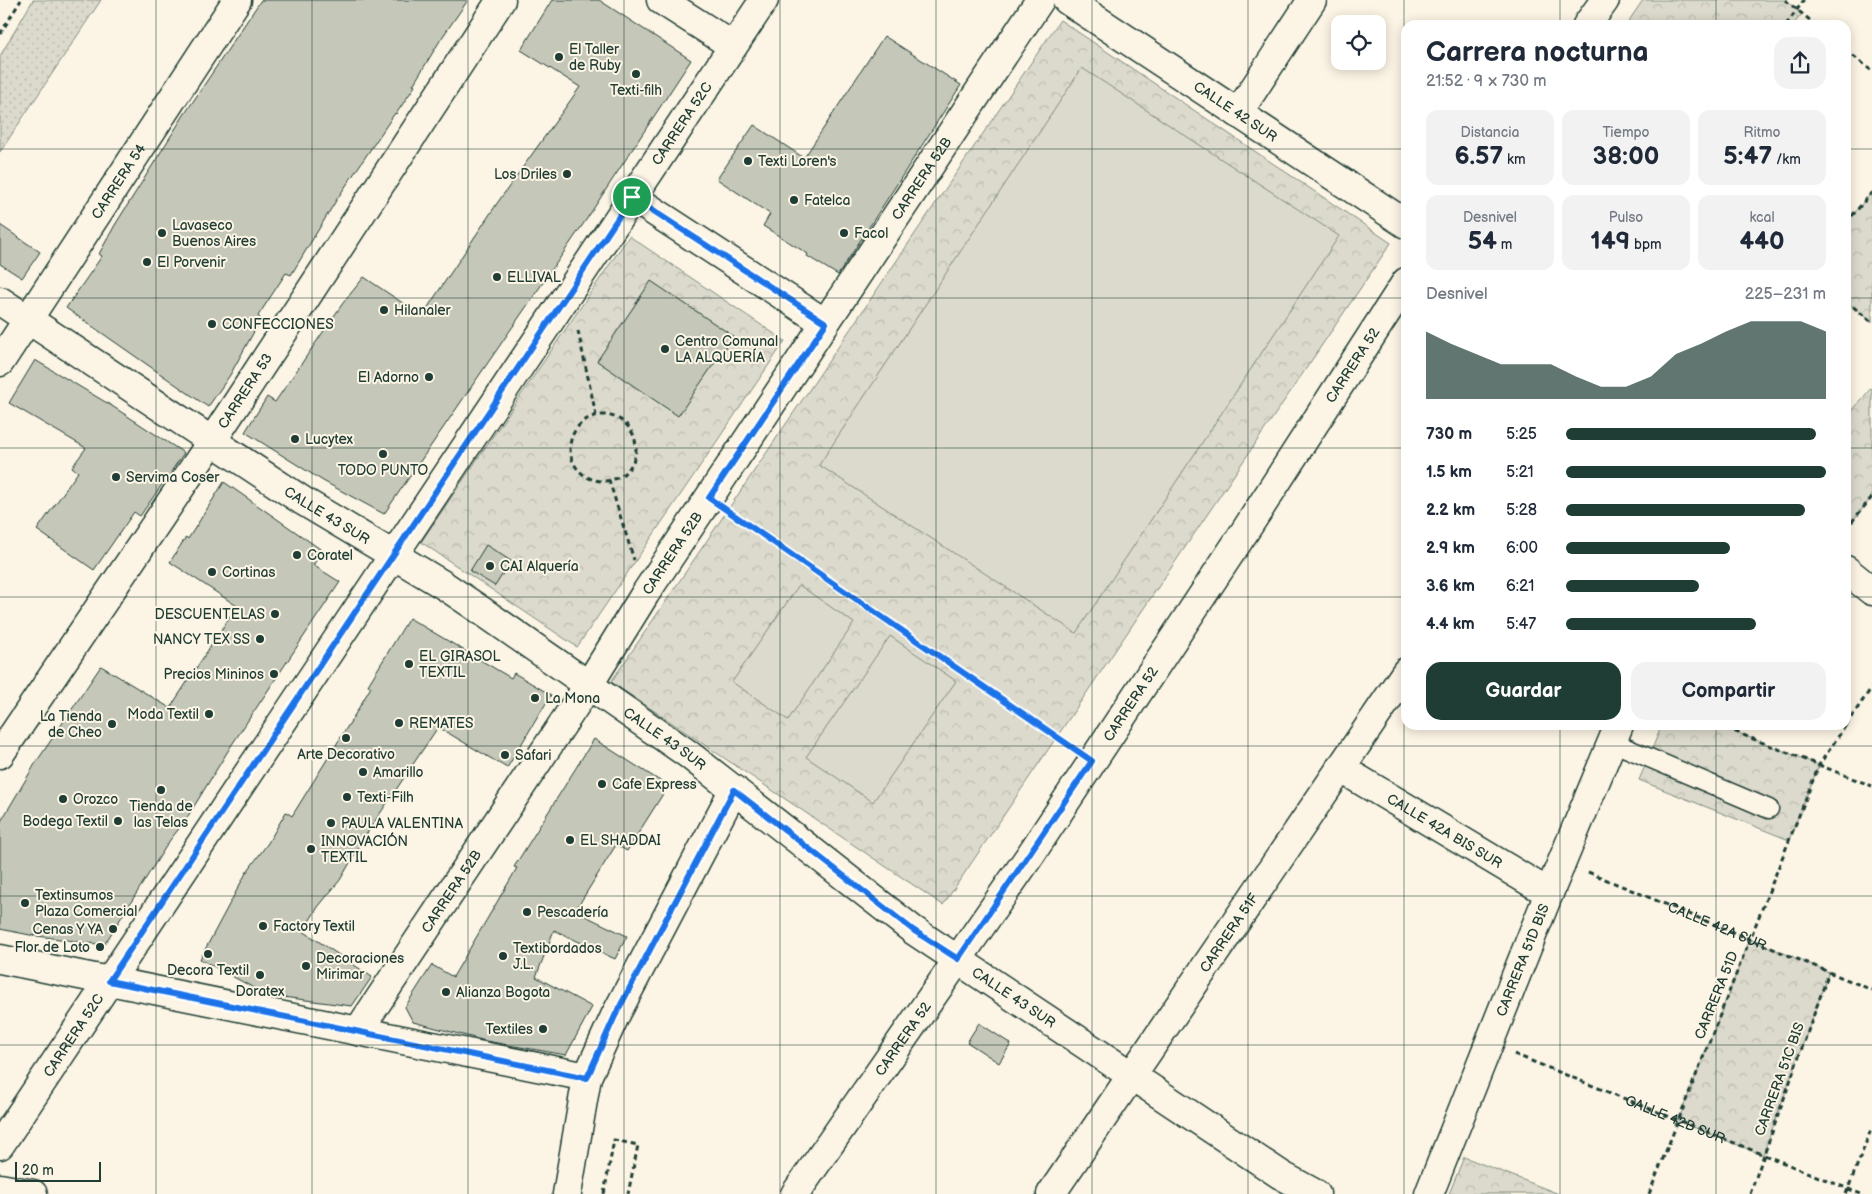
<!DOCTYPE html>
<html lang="es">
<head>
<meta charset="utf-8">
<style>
	body { margin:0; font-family:"Balsamiq Sans",sans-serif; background:#f2f2f3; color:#1f2937; height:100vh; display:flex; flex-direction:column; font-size:19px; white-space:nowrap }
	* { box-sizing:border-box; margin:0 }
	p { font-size:16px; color:#747a83 }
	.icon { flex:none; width:28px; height:28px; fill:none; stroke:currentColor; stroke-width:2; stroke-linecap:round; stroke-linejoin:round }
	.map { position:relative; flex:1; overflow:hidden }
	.side { position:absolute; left:1401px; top:20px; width:450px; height:710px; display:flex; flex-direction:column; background:#fff; border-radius:15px; box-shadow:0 2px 12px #0003 }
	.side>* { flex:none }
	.controls { position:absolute; left:1331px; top:15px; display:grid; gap:10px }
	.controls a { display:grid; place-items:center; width:55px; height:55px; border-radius:10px; background:#fff; box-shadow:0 2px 12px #0003; font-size:25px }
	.scale { position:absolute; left:15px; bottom:12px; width:86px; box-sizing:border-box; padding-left:5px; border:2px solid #1f3d34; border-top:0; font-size:14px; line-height:18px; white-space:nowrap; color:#1f3d34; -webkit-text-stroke:4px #fcf5e5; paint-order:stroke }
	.pin { position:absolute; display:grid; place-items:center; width:42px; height:42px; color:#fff; margin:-21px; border:2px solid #fff; border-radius:50%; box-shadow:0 1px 5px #0007 }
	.round { display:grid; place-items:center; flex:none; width:52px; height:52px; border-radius:15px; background:#f2f2f3 }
	.overview { display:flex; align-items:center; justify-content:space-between; height:85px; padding:0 25px }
	h1 { font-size:28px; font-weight:800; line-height:38px }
	.figures { display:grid; grid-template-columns:repeat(3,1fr); gap:8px; height:85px; padding:5px 25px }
	.figures div { display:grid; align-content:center; border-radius:12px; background:#f2f2f3; text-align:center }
	.figures b { font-size:25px; font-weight:800 }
	.figures small { font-size:14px; font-weight:400 }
	.figures p { font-size:14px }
	.chart { height:140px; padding:10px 25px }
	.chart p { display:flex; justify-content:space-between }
	.chart svg { width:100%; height:90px; margin-top:5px; fill:#1f3d34; opacity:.7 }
	.primary-button { display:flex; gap:10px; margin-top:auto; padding:10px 25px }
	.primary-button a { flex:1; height:58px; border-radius:15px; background:#1f3d34; color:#fff; font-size:20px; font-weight:800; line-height:58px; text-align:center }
	.primary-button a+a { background:#f2f2f3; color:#1f2937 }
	ul { padding:0 25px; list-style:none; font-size:16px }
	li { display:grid; grid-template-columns:80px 60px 1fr; align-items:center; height:38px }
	li i { height:12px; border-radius:6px; background:#1f3d34 }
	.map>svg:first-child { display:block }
	.grass { fill:url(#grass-dots); stroke:#7e8c80 }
	.forest { fill:url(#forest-crowns); stroke:#7e8c80 }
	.pitch { fill:#dcdacc; stroke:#7e8c80 }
	.building { fill:#c5c7b9; stroke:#1f3d34 }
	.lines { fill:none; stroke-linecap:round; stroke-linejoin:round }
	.service-casing { stroke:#1f3d34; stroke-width:21 }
	.minor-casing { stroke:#1f3d34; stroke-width:31 }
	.tertiary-casing { stroke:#1f3d34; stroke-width:31 }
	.trunk-casing { stroke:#1f3d34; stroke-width:31 }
	.path { stroke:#1f3d34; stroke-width:3; stroke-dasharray:5 4; stroke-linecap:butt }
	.service { stroke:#fcf5e5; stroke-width:18 }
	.minor { stroke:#fcf5e5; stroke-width:28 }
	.tertiary { stroke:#fcf5e5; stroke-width:28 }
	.trunk { stroke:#fcf5e5; stroke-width:28 }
	.route-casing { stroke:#fff; stroke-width:10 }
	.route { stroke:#1a73e8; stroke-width:6 }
	.grid { fill:none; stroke:#1f3d34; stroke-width:1; stroke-opacity:0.55 }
	.poi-dot { fill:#1f3d34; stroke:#fcf5e5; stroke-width:2 }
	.labels { text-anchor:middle; stroke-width:4; stroke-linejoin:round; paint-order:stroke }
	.poi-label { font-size:14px; fill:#1f3d34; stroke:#fcf5e5; text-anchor:start }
	.street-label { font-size:14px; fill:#1f3d34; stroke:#fcf5e5 }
</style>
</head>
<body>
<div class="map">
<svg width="1872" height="1194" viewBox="0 0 1872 1194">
	<defs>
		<pattern id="grass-dots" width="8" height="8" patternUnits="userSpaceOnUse" patternTransform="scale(1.25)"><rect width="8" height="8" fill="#dcdacc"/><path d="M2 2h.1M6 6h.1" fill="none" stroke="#bcbcb0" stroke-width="1.8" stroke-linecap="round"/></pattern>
		<pattern id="forest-crowns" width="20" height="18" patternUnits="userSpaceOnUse" patternTransform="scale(1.25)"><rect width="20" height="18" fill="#dcdacc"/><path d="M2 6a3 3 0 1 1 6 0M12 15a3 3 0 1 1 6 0" fill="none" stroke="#bcbcb0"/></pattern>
	</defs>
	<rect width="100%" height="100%" fill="#fcf5e5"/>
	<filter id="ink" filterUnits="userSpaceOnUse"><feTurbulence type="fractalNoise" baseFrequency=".02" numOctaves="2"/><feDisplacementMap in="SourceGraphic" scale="10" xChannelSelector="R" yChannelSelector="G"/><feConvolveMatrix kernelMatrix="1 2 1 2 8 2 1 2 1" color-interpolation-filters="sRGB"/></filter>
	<g filter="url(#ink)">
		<path class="grass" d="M33,0h68l-101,152v-96z"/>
		<path class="forest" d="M1643,0h142l17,14 -9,11h-167z
			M1060,20l331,223 -448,662 -332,-223z
			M1872,192v130l-26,-21v-78z
			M629,236l156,105 -208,306 -156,-105z
			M1872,387v110l-26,32v-111z
			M1662,725h56l101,40 -30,75 -150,-60z
			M1750,939l79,33 -66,183 -85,-34z
			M1464,1157l95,37h-110z"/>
		<path class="pitch" d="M1082,68l257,168 -263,397 -257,-168z
			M799,585l55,38 -66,97 -56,-38z
			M890,636l66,45 -83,121 -67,-45z"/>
		<path class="building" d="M261,0h207l-27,39 -28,46 2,1 -19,28 -1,-1 -58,86 -46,76 -5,-2 -28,43 3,3 -31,56 -22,32 -142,-99 36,-52 -3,-2 16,-29 69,-110z
			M552,0h47l92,60 -105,160 -202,294 -61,-33 -78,-49 22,-35 8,5 68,-99 21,-26 58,39 76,-114 82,-115 -59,-37z
			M884,36l77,49 -123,190 -31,-19 1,-2 -45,-28 7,-12 -53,-35 37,-54 50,33z
			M0,225l40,27 -18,26 -22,-14z
			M651,281l82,55 -55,80 -81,-55z
			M35,360l77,46 72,47 -44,63 -6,-4 -40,58 -57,-40 41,-58 -6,-5 14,-19 -77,-45z
			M224,482l99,69 -10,14 27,17 -109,164 -46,75 -15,19 -66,105 -74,-10 -30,-6v-106l35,-59 66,-98 69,42 67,-102 -67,-44 16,-25 2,2z
			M486,545l25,16 -16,25 -25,-15z
			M409,618l102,60 3,-5 37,22 -44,73 -69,-41 -69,103 -29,50 -22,27 -15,24 69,46 -20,29 -85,-11 -67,-36 46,-86 22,-30 18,-31 6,4 62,-100 17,-29 -3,-2z
			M594,739l74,47 -41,65 -11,-6 -41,66 52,25 -12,23 -61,-29 -18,47 56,30 -26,48 -80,-14 -73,-19 -8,-15 27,-42 21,12 64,-109 -3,-1z
			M979,1023l32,21 -12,19 -32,-21z"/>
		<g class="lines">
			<g class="service-casing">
				<path id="service" d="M1612,742l157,67"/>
			</g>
			<g class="minor-casing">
				<g id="minor">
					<path d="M661,0l72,46"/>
					<path d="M1238,113l74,-113"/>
					<path d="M632,197l193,126"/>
					<path id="s3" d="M0,301l303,200 142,85 34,23 209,145 225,176 368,245 35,19"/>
					<path id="s4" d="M0,362l237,-362"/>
					<path d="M1846,570l26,21"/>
					<path id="s5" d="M0,754l212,-313 289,-441"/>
					<path id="s6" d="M1340,768l209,125"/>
					<path d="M0,959l587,118"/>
					<path id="s7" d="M358,1031l230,-345 57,-92 395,-594"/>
					<path d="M567,1194l20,-117 28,-61 119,-227"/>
					<path id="s8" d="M1051,1194l355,-522"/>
					<path id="s9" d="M1429,1194l120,-301 70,-168"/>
				</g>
			</g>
			<g class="tertiary-casing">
				<g id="tertiary">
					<path id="s10" d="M1067,0l339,224"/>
					<path d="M1587,25l18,-25"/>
					<path id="s11" d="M0,1145l764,-1145"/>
					<path id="s12" d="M795,1194l236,-340 214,-323 161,-249"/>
				</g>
			</g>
			<g class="trunk-casing">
				<path id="trunk" d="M0,1188l33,6"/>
			</g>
			<g class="path">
				<path d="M1785,0l31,25"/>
				<path d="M1786,25l18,-25"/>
				<path d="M0,34l21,-34"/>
				<path d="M1846,50l26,21"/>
				<path d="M1846,223l26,-31"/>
				<path d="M1846,301l26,21"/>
				<path d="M578,331l18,84"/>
				<circle cx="603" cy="448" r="33"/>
				<path d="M609,480l25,80"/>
				<path d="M732,514l337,231"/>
				<path d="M1846,529l26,-32"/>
				<path d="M1718,725l154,61"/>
				<path d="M1846,725l26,-38"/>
				<path id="s1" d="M1588,872l284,118"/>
				<path id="s2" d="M1514,1054l347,140"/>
				<path d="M604,1194l10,-54 24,5 -10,49"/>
				<path d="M1649,1194l170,-429 27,-40"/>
				<path d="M1750,1194l79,-222"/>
				<path d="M1846,1194l26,-67"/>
			</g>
			<use href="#service" class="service"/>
			<use href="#minor" class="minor"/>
			<use href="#tertiary" class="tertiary"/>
			<use href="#trunk" class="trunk"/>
		</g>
	</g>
	<g class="lines" filter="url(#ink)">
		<g class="route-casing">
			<path id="route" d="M632,197l194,126 -117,175 383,263 -134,198 -45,-29 -179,-140 -119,226 -28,62 -478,-97z"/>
		</g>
		<use href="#route" class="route"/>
	</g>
	<path class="grid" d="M156,0v1194M312,0v1194M468,0v1194M624,0v1194M780,0v1194M936,0v1194M1092,0v1194M1248,0v1194M1404,0v1194M1560,0v25M1716,0v25M0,149h1406M1846,149h26M0,298h1406M1846,298h26M0,448h1406M1846,448h26M0,597h1406M1846,597h26M1560,725v469M1716,725v469M0,746h1872M0,896h1872M0,1045h1872"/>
	<g class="poi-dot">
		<circle cx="559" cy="57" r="5"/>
		<circle cx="636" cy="74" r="5"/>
		<circle cx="748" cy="161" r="5"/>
		<circle cx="567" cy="174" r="5"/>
		<circle cx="794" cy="200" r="5"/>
		<circle cx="162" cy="233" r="5"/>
		<circle cx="844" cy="233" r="5"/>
		<circle cx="147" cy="262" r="5"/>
		<circle cx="497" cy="277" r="5"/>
		<circle cx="384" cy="310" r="5"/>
		<circle cx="212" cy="324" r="5"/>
		<circle cx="665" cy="349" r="5"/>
		<circle cx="429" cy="377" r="5"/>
		<circle cx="295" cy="439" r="5"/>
		<circle cx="383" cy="454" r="5"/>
		<circle cx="116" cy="477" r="5"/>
		<circle cx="297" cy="555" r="5"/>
		<circle cx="490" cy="566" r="5"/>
		<circle cx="212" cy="572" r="5"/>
		<circle cx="275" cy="614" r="5"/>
		<circle cx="260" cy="639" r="5"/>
		<circle cx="409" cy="664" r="5"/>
		<circle cx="274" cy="674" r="5"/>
		<circle cx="535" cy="698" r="5"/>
		<circle cx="209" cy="714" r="5"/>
		<circle cx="399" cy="723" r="5"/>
		<circle cx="112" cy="724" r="5"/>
		<circle cx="346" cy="738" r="5"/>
		<circle cx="505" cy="755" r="5"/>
		<circle cx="363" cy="772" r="5"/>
		<circle cx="602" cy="784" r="5"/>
		<circle cx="161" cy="790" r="5"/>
		<circle cx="347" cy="797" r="5"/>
		<circle cx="63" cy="799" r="5"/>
		<circle cx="118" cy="821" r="5"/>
		<circle cx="331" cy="823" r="5"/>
		<circle cx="570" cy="840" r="5"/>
		<circle cx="311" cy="849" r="5"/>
		<circle cx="25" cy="903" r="5"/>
		<circle cx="527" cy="912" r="5"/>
		<circle cx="263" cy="926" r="5"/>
		<circle cx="113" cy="929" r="5"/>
		<circle cx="100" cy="947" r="5"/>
		<circle cx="208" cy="954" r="5"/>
		<circle cx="503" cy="956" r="5"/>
		<circle cx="306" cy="966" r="5"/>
		<circle cx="260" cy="975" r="5"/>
		<circle cx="446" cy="992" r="5"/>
		<circle cx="543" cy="1029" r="5"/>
	</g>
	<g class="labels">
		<g class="poi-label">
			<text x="569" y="54">El Taller<tspan x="569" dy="16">de Ruby</tspan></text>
			<text x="636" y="95" text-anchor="middle">Texti-filh</text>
			<text x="758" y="166">Texti Loren's</text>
			<text x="557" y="179" text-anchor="end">Los Driles</text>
			<text x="804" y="205">Fatelca</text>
			<text x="172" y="230">Lavaseco<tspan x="172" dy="16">Buenos Aires</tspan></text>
			<text x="854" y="238">Facol</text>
			<text x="157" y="267">El Porvenir</text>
			<text x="507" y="282">ELLIVAL</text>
			<text x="394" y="315">Hilanaler</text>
			<text x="222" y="329">CONFECCIONES</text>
			<text x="675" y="346">Centro Comunal<tspan x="675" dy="16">LA ALQUERÍA</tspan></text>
			<text x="419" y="382" text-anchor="end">El Adorno</text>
			<text x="305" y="444">Lucytex</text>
			<text x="383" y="475" text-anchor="middle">TODO PUNTO</text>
			<text x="126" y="482">Servima Coser</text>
			<text x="307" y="560">Coratel</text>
			<text x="500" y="571">CAI Alquería</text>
			<text x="222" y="577">Cortinas</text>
			<text x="265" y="619" text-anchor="end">DESCUENTELAS</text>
			<text x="250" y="644" text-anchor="end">NANCY TEX SS</text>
			<text x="419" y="661">EL GIRASOL<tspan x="419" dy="16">TEXTIL</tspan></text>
			<text x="264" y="679" text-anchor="end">Precios Mininos</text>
			<text x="545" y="703">La Mona</text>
			<text x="199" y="719" text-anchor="end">Moda Textil</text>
			<text x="102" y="721" text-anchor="end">La Tienda<tspan x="102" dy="16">de Cheo</tspan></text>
			<text x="409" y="728">REMATES</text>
			<text x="346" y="759" text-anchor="middle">Arte Decorativo</text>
			<text x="515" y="760">Safari</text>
			<text x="373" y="777">Amarillo</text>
			<text x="612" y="789">Cafe Express</text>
			<text x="357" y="802">Texti-Filh</text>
			<text x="73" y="804">Orozco</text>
			<text x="161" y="811" text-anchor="middle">Tienda de<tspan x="161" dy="16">las Telas</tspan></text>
			<text x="108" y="826" text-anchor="end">Bodega Textil</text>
			<text x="341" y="828">PAULA VALENTINA</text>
			<text x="580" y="845">EL SHADDAI</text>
			<text x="321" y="846">INNOVACIÓN<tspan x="321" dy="16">TEXTIL</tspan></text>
			<text x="35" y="900">Textinsumos<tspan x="35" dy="16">Plaza Comercial</tspan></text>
			<text x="537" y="917">Pescadería</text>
			<text x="273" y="931">Factory Textil</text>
			<text x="103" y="934" text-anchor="end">Cenas Y YA</text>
			<text x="90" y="952" text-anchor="end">Flor de Loto</text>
			<text x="513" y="953">Textibordados<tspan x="513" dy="16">J.L.</tspan></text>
			<text x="316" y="963">Decoraciones<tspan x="316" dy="16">Mirimar</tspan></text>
			<text x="208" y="975" text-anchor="middle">Decora Textil</text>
			<text x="260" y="996" text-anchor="middle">Doratex</text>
			<text x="456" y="997">Alianza Bogota</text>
			<text x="533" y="1034" text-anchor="end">Textiles</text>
		</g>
		<g class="street-label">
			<text dy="5" stroke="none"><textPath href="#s10" startOffset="202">CALLE 42 SUR</textPath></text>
			<text dy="5" stroke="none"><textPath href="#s11" startOffset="1228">CARRERA 52C</textPath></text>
			<text dy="5" stroke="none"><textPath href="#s7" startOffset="1022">CARRERA 52B</textPath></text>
			<text dy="5" stroke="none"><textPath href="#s4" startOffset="216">CARRERA 54</textPath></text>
			<text dy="5" stroke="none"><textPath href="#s12" startOffset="999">CARRERA 52</textPath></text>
			<text dy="5" stroke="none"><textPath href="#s5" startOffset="438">CARRERA 53</textPath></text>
			<text dy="5" stroke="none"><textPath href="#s3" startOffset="391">CALLE 43 SUR</textPath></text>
			<text dy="5" stroke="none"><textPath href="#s7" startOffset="572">CARRERA 52B</textPath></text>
			<text dy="5" stroke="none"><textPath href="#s12" startOffset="594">CARRERA 52</textPath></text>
			<text dy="5" stroke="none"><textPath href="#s3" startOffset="796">CALLE 43 SUR</textPath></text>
			<text dy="5" stroke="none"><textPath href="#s6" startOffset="122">CALLE 42A BIS SUR</textPath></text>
			<text dy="5" stroke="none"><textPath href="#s7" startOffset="168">CARRERA 52B</textPath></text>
			<text dy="5" stroke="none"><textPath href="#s1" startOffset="140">CALLE 42A SUR</textPath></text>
			<text dy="5" stroke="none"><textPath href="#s8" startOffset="316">CARRERA 51F</textPath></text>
			<text dy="5" stroke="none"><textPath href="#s9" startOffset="252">CARRERA 51D BIS</textPath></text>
			<text transform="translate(1716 995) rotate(-68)" y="5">CARRERA 51D</text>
			<text dy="5" stroke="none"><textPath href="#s3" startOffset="1231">CALLE 43 SUR</textPath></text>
			<text dy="5" stroke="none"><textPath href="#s11" startOffset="132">CARRERA 52C</textPath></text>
			<text dy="5" stroke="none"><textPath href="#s12" startOffset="189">CARRERA 52</textPath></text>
			<text transform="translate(1779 1079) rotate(-70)" y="5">CARRERA 51C BIS</text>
			<text dy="5" stroke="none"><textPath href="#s2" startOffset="174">CALLE 42B SUR</textPath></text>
		</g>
	</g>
</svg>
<div class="controls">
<a><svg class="icon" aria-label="locate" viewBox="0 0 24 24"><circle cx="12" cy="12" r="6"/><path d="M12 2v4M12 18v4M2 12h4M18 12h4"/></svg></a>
</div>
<div class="scale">20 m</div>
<div class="pin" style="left:632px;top:197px;background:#1e9e55"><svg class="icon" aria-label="arrive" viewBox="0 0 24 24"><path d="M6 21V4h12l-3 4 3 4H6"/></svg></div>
<section class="side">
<div class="overview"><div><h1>Carrera nocturna</h1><p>21:52 · 9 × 730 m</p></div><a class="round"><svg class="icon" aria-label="share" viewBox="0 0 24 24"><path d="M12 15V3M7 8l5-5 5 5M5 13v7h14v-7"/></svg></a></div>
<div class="figures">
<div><p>Distancia</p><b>6.57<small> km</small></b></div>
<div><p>Tiempo</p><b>38:00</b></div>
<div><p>Ritmo</p><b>5:47<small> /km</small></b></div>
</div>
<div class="figures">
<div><p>Desnivel</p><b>54<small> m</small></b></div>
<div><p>Pulso</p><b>149<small> bpm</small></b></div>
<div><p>kcal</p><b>440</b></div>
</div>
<div class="chart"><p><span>Desnivel</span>225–231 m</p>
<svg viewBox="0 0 160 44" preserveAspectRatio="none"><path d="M0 44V11L10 17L20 22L30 27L40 27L50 27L60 33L70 38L80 38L90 33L100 22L110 17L120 11L130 6L140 6L150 6L160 11V44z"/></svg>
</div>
<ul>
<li><b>730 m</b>5:25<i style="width:96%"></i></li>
<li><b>1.5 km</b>5:21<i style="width:100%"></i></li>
<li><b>2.2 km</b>5:28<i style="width:92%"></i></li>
<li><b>2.9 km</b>6:00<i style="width:63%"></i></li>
<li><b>3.6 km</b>6:21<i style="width:51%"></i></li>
<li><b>4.4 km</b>5:47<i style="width:73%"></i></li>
</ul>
<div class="primary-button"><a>Guardar</a><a>Compartir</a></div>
</section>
</div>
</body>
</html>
